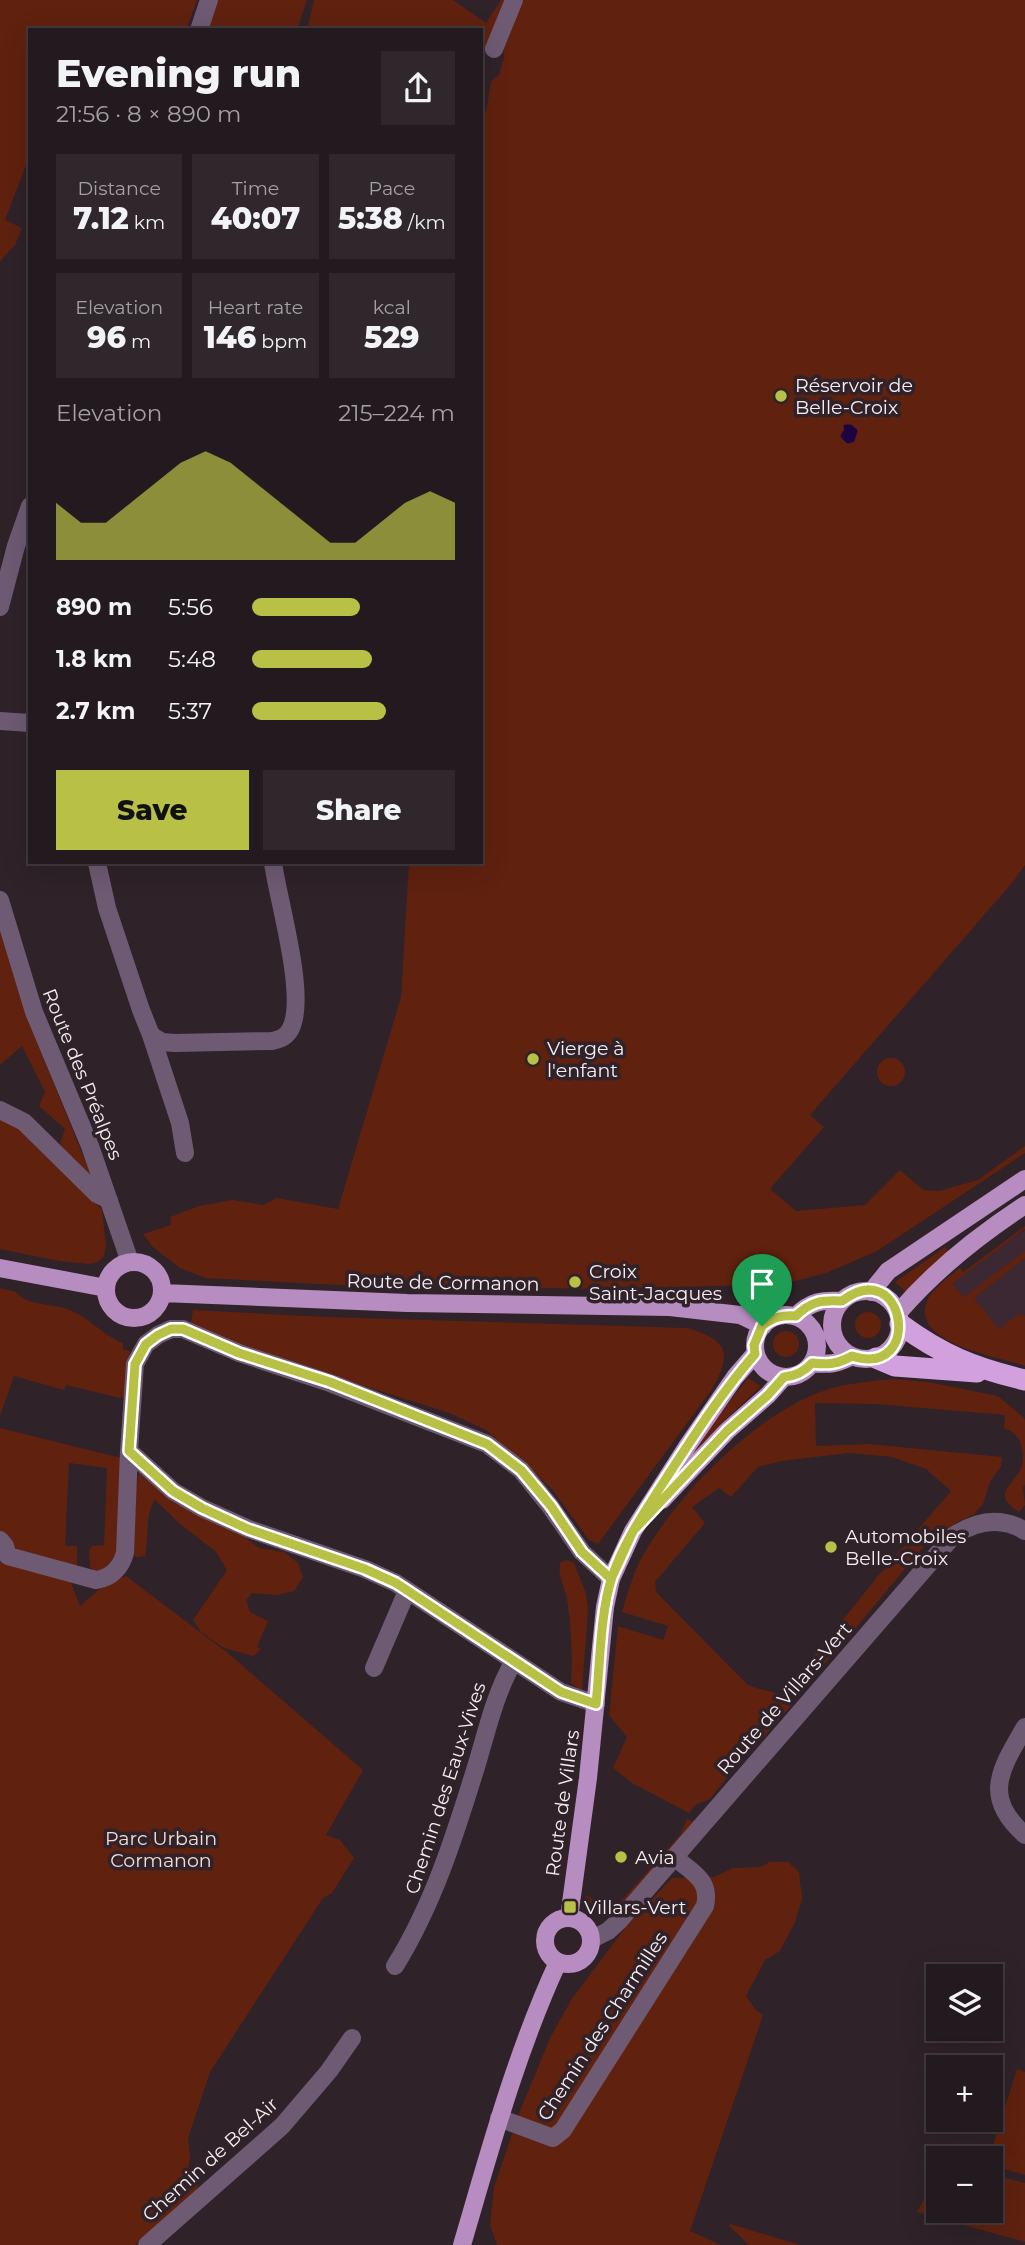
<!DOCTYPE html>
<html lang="en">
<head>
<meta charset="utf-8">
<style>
	body { margin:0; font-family:Montserrat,sans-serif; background:#2f272c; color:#f1f3f6; height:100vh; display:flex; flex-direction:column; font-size:26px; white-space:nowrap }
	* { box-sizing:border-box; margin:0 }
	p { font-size:23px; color:#a3a1a4 }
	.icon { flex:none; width:38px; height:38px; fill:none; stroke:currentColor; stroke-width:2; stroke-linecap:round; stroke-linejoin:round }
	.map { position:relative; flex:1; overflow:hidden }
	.drawer { position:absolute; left:28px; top:28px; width:455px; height:836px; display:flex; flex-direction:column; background:#231a1f; border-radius:0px; box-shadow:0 7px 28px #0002,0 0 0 2px #40383d }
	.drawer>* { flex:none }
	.fabs { position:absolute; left:926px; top:1964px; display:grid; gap:14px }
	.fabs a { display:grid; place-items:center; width:77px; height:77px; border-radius:0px; background:#231a1f; box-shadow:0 7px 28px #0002,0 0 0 2px #40383d; font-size:35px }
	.pin { position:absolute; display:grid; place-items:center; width:60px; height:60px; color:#fff; margin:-72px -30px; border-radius:50% 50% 50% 0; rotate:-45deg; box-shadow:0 0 7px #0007 }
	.pin .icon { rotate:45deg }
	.round { display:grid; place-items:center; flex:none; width:74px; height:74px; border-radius:0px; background:#2f272c }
	.headline { display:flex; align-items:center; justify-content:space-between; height:119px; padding:0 28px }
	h1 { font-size:38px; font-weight:800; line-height:52px }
	.stats { display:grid; grid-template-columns:repeat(3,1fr); gap:10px; height:119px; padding:7px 28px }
	.stats div { display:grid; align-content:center; border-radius:0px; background:#2f272c; text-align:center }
	.stats b { font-size:30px; font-weight:800 }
	.stats small { font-size:19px; font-weight:400 }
	.stats p { font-size:19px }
	.chart { height:196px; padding:14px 28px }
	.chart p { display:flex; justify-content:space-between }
	.chart svg { width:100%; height:126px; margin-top:7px; fill:#b9c046; opacity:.7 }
	.primary-button { display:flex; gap:14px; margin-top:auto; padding:14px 28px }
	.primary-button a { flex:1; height:80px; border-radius:0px; background:#b9c046; color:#111; font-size:28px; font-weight:800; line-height:80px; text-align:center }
	.primary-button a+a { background:#2f272c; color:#f1f3f6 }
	ul { padding:0 28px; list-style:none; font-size:23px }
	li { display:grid; grid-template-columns:112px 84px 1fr; align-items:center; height:52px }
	li i { height:18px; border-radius:9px; background:#b9c046 }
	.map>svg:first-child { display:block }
	.built { fill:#3c2833 }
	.green { fill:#60210f }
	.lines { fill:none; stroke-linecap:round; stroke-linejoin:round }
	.stream { stroke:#1d0440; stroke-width:5 }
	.minor { stroke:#6e5a73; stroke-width:18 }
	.major { stroke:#b78cc0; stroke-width:18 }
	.highway { stroke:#d3a0de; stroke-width:21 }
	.route-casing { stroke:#fff; stroke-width:14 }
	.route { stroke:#b9c046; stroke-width:9 }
	.poi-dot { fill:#b9c046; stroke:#2f2229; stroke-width:2.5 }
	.labels { text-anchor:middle; stroke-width:7; stroke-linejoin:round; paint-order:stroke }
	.poi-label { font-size:19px; fill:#f7edf2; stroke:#2f2229; text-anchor:start }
	.street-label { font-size:19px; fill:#f7edf2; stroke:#2f2229 }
	.park-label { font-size:19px; fill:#f2dcd5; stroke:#2f2229 }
</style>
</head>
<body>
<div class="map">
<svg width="1025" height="2245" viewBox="0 0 1025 2245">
	<rect width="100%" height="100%" fill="#2f2229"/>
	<path class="built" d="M1025,1230v132l-78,-75 23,-19z"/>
	<path class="green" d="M0,0h197l-11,30h-156v130h-2l-23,60 17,8 -7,17 -15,16z
		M218,0h89l-10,30h-90z
		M314,0h139l33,23 15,-23h8l-18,45 -10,9v-24h-174z
		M519,0h506v865l-13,18 -202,232 14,12 -54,62 26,22 69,-6 35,-35 23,20 16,1 39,-11 47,-34v7l-148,98 -51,22 -35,9 -32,3 -161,4 -261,-4 -132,-7 -25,-10 -27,-21 -10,-13 28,-9 -1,-8 29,-11 34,-6 30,5 14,-7 61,11 63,-212 8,-134h72v-750h5l5,-32 8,-6 5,-18 -1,-11z
		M0,931l30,95 63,154 -2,2 -31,-38 5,-15 -26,-23 6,-14 -23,-46 -22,19z
		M877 1072a14 14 0 1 1 28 0a14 14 0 1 1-28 0Z
		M0,1114l49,35 53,61 4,36 -2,10 -6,6 -9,2 -30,-3 -59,-12z
		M1025,1226v3l-73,55 12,13 61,-46v7l-51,40 25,31 20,-15 6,2v50c-26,-9 -111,-22 -99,-62 4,-14 23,-27 34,-36l3,4z
		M945,1247l4,5 -42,41 -12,-11z
		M0,1288l16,4c11,14 34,11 51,17 21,7 35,26 56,34v6l7,2 -5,45 -5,2 -54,-13 -2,5 -50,-14 -14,40z
		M193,1310l132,7 362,11c44,12 45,28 23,64l-112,152 -9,-4 -38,-52 -65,-58 -37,-17 -220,-70 -38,-20z
		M855 1325a13 13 0 1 1 26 0a13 13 0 1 1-26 0Z
		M773 1344a13 13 0 1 1 26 0a13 13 0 1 1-26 0Z
		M748,1378l13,8 -42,40 -27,29 -2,-2z
		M894,1379l34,3 70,14 25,21 2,3v65l-2,2 2,18 -6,7c-31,-19 -2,-28 3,-47 3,-14 -2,-34 -18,-36l1,-14 -130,-11 -60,-1 1,43 53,-2 133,13 -1,9 -11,16 -7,22 -9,10 -18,9 -33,24 -83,100 -24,26 -8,-10 70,-87 73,-85 -25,-22 -34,-12 -43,-4 -67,8 -24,6 -27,30 -12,-9 -27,19 13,16 -50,59 1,10 92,93c16,7 31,6 47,16l-33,38 -17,16 -35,44 -15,6 -6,8 -57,-30 -19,-15 14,-31 -18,-22 9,-89 45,14 5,-14 -46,-14c5,-17 10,-35 18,-51 33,-63 117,-149 186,-171 22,-7 45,-9 68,-11z
		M0,1428l121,30c0,23 3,87 -7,104 -4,7 -11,8 -19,9l-5,-4 -1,-16 3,-5 12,-1 3,-77 -38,-5 -4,83h12v20l-9,9 12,31 22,-19 24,-11 103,78 134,116 -37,65 14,5 14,18 -22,35 -9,5 -113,174 -22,66 2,19 -3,18 12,3 -2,12 -62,55h-135z
		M139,1473l33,26 57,26 30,23 25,4 14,11 5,14 -9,14 -17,4 -25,-2 -6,7 4,12 18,9 -11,26 4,2 -8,7 -29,-8 -23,-16 -8,-12 34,-50 -11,-18 -37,-29 -24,-23c-10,13 -6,38 -10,56l-9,1 -5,-7 3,-52z
		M567,1560l7,3 12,30 2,17 -6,81 -11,-8c2,-27 0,-57 -4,-84 -2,-12 -11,-25 -6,-37z
		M687,1819l7,3 -79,90c-17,8 -28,2 -30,-17l29,14 66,-74z
		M770,1862h18l11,10 3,26 -7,24 -15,29 -15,9 -19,36 9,13 8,6 -73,216 31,14h-224l-7,-20 4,-38 26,-76 30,-73 21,-38 20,-27 35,-46 46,-49 42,-1 19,-9 27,-1z
		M1017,2069l8,3v103l-34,-10 -2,-7z
		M991,2174l34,9v59l-108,-30 12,-22 9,-10v30h52z
		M730,2224l70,21h-51l-20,-19z"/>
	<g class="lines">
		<path class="stream" d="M846,427h4l5,4 -3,9 -4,1 -5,-5 4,-6 5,1v5l-4,3 -3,-2 1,-5 5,2 -3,3v-3"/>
		<path class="minor" d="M199,30l10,-30
			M494,49l20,-49
			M0,607l16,-61 14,-40
			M0,721l30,2
			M97,863l10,45 34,102 10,25 11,7 13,1 97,-2c8,-2 13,-3 18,-11 18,-31 -12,-130 -17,-167
			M0,900l34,112 56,134 40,116
			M151,1035l29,88 5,30
			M0,1110l24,12 73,72 12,6
			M0,1540l5,6 3,10 88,24c16,-2 25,-13 29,-27l4,-102
			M374,1668l33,-77
			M596,1704l-35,-12 -165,-109 -31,-14 -116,-40 -47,-21 -29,-17 -44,-40 6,-87 11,-20 12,-9 13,-6h12l56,24 91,30 157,61 34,26 29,36 32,46 29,27
			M1025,1727c-25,43 -43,70 0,108
			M592,1939l16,-8 11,-10 334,-385c23,-15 48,-20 72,-5
			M395,1966c38,-61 60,-131 81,-199 11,-36 19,-74 38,-106
			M499,2118l54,20 10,-8 142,-224c6,-26 -13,-34 -31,-49
			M147,2245l135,-119 47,-55 23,-33"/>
		<path class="major" d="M106 1290a28 28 0 1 1 56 0a28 28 0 1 1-56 0Z
			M0,1268l106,20
			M832 1325a34 34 0 1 1 68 0a34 34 0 1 1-68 0Z
			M871,1292l17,-21 137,-92
			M162,1293l245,10 263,4 70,8 23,11
			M898,1313c36,-42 81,-78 127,-108
			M755 1346a31 31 0 1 1 62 0a31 31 0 1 1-62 0Z
			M796,1316c15,-15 26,-16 46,-15
			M812,1363c16,2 26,1 40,-7
			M662,1500l65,-69 41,-36 16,-18
			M545 1941a23 23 0 1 1 46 0a23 23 0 1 1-46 0Z
			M569,1918l19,-140 17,-171 6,-28 22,-48 55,-86 47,-68 20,-23
			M462,2245c28,-95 54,-192 96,-283"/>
		<path class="highway" d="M900,1324c42,31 74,44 125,56
			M876,1358l19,8 82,6"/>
	</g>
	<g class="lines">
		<g class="route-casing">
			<path id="route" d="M762,1326l-8,19 1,9c-34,39 -62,83 -90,126 -20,31 -41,62 -53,97 -12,36 -12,89 -16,127l-35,-12 -165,-109 -31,-14 -117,-40 -46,-21 -29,-17 -44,-40 6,-87 11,-20 12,-9 13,-6h12l56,24 91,29 157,62 34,26 30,36 31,46 29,27 22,-48 94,-100 41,-36 16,-18c12,-1 20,-5 28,-14 16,2 26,1 40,-7 73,23 53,-103 -10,-55 -20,-1 -31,0 -46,15 -13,-1 -23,1 -34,10"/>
		</g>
		<use href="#route" class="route"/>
	</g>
	<g class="poi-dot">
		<circle cx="781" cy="396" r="7"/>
		<circle cx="533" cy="1059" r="7"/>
		<circle cx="575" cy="1282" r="7"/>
		<circle cx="831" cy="1547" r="7"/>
		<circle cx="621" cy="1857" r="7"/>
		<rect x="563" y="1900" width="14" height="14" rx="3.5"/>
	</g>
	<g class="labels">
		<g class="poi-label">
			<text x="795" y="392">Réservoir de<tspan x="795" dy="22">Belle-Croix</tspan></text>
			<text x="547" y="1055">Vierge à<tspan x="547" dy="22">l'enfant</tspan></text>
			<text x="589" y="1278">Croix<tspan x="589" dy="22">Saint-Jacques</tspan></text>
			<text x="845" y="1543">Automobiles<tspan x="845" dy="22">Belle-Croix</tspan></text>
			<text x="635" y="1864">Avia</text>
			<text x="584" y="1914">Villars-Vert</text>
		</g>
		<g class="street-label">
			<text transform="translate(83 1074) rotate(68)" y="7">Route des Préalpes</text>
			<text transform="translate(443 1282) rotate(1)" y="7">Route de Cormanon</text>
			<text transform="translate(784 1698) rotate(-49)" y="7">Route de Villars-Vert</text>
			<text transform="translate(445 1788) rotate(-72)" y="7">Chemin des Eaux-Vives</text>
			<text transform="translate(562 1803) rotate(-82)" y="7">Route de Villars</text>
			<text transform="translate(602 2026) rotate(-57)" y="7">Chemin des Charmilles</text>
			<text transform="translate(210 2159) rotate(-42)" y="7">Chemin de Bel-Air</text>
		</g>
		<g class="park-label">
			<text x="161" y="1845">Parc Urbain<tspan x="161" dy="22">Cormanon</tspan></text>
		</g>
	</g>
</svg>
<div class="fabs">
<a><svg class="icon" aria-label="layers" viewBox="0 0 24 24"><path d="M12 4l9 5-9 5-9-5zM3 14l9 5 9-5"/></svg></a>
<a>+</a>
<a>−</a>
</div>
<div class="pin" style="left:762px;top:1326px;background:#1e9e55"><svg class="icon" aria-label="arrive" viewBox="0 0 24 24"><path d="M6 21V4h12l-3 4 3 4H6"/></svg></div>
<section class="drawer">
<div class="headline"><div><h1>Evening run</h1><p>21:56 · 8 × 890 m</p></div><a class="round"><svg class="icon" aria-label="share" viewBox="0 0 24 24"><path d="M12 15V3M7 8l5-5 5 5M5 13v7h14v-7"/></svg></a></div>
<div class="stats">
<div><p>Distance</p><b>7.12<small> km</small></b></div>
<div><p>Time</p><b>40:07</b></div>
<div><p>Pace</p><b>5:38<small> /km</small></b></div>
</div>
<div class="stats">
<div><p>Elevation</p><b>96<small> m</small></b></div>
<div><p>Heart rate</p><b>146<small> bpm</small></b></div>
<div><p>kcal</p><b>529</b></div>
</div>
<div class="chart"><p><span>Elevation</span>215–224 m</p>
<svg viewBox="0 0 160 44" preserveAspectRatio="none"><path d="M0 44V24L10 31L20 31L30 24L40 17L50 10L60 6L70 10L80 17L90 24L100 31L110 38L120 38L130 31L140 24L150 20L160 24V44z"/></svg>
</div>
<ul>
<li><b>890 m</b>5:56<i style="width:53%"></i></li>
<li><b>1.8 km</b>5:48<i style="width:59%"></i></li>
<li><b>2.7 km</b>5:37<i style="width:66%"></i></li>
</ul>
<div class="primary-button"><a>Save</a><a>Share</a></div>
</section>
</div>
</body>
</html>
